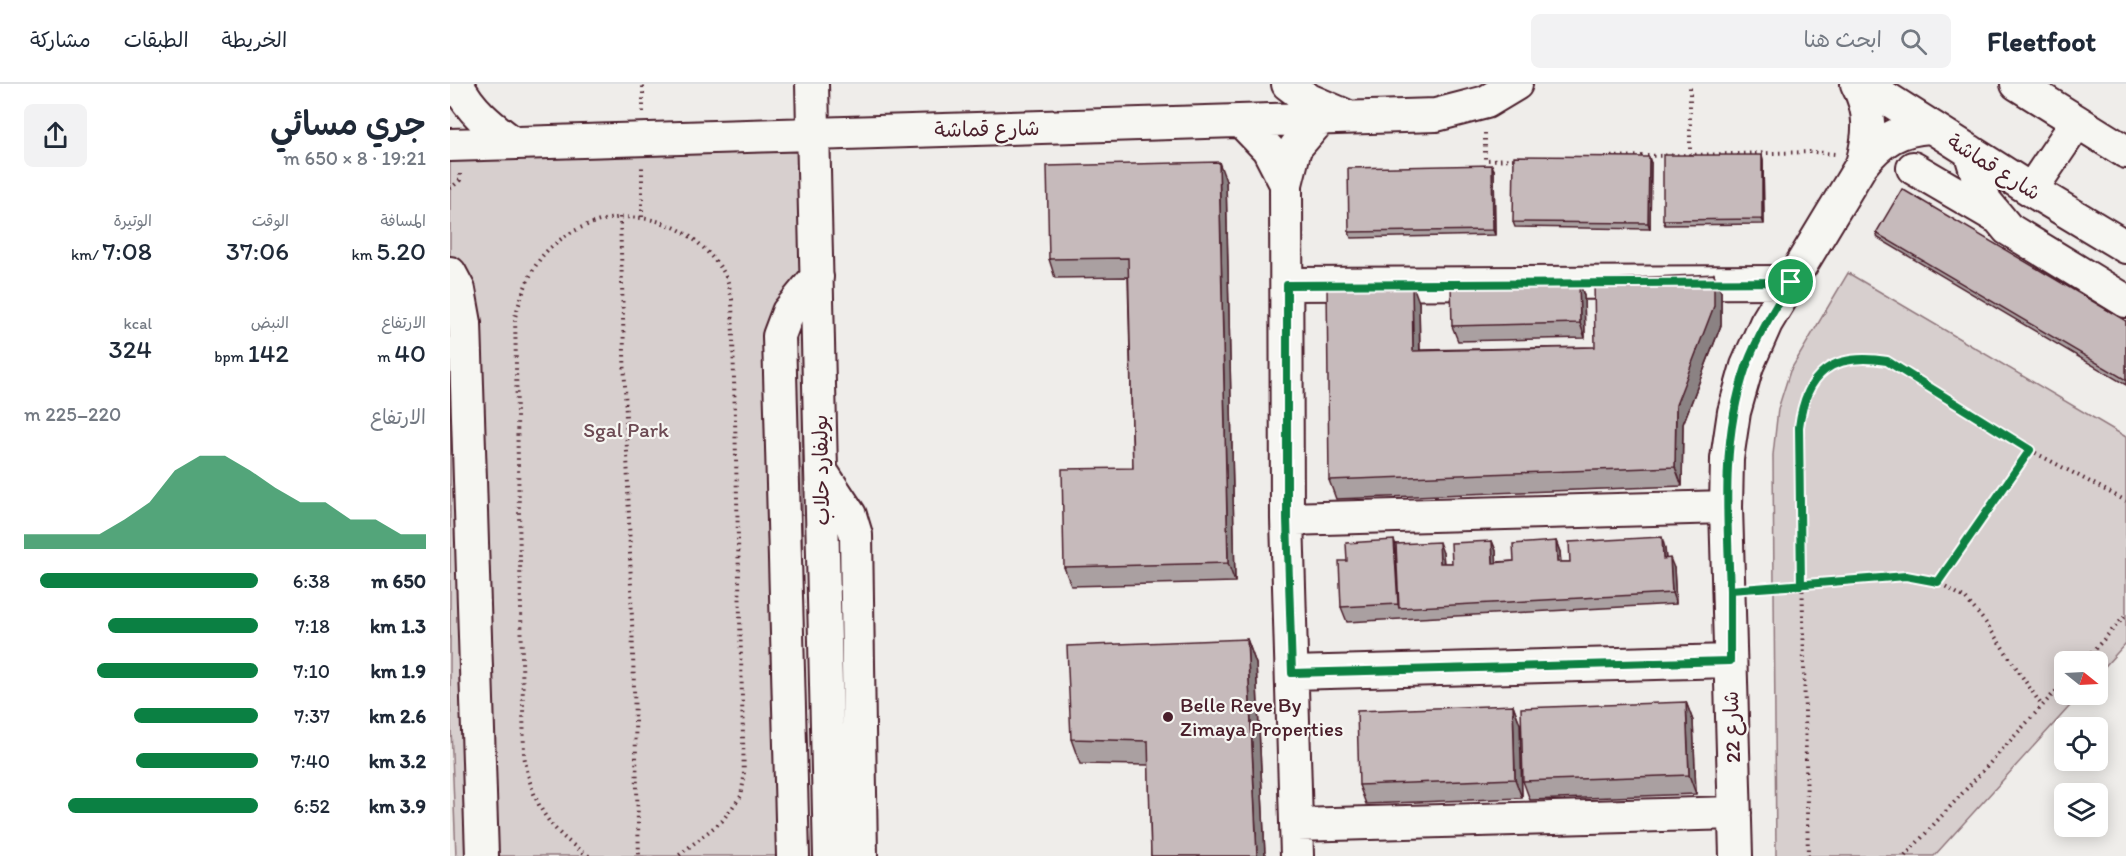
<!DOCTYPE html>
<html lang="ar">
<head>
<meta charset="utf-8">
<style>
	body { margin:0; font-family:Itim,"Playpen Sans Arabic",sans-serif; background:#f2f2f3; color:#1f2937; direction:rtl; height:100vh; display:flex; flex-direction:column; font-size:22px; white-space:nowrap }
	* { box-sizing:border-box; margin:0 }
	p { font-size:20px; color:#747a83 }
	.icon { flex:none; width:33px; height:33px; fill:none; stroke:currentColor; stroke-width:2; stroke-linecap:round; stroke-linejoin:round }
	.map { position:relative; flex:1; overflow:hidden; direction:ltr }
	.side { display:flex; flex-direction:column; background:#fff; width:450px }
	.side>* { flex:none }
	.needle { width:39px; rotate:108deg }
	.fabs { position:absolute; left:1604px; top:567px; display:grid; gap:12px }
	.fabs a { display:grid; place-items:center; width:54px; height:54px; border-radius:9px; background:#fff; box-shadow:0 3px 15px #0003; font-size:30px }
	.pin { position:absolute; display:grid; place-items:center; width:51px; height:51px; color:#fff; margin:-26px; border:3px solid #fff; border-radius:50%; box-shadow:0 2px 6px #0007 }
	.round { display:grid; place-items:center; flex:none; width:63px; height:63px; border-radius:9px; background:#f2f2f3 }
	.head { display:flex; align-items:center; justify-content:space-between; height:102px; padding:0 24px }
	h1 { font-size:33px; font-weight:600; line-height:45px }
	.figures { display:grid; grid-template-columns:repeat(3,1fr); gap:9px; height:102px; padding:6px 24px }
	.figures div { display:grid; align-content:center }
	.figures b { font-size:26px; font-weight:600 }
	.figures small { font-size:16px; font-weight:400 }
	.figures p { font-size:16px }
	.chart { height:168px; padding:12px 24px }
	.chart p { display:flex; justify-content:space-between }
	.chart svg { width:100%; height:108px; margin-top:6px; fill:#0b8043; opacity:.7 }
	ul { padding:0 24px; list-style:none; font-size:20px }
	li { display:grid; grid-template-columns:96px 72px 1fr; align-items:center; height:45px }
	li i { height:15px; border-radius:8px; background:#0b8043 }
	header { display:flex; align-items:center; gap:36px; box-sizing:border-box; height:84px; padding:0 30px; background:#fff; border-bottom:2px solid #e0e1e3 }
	header strong { font-size:28px }
	nav { display:flex; gap:33px; margin-inline-start:auto; font-size:21px }
	.search { width:420px; height:54px; background:#f2f2f3; display:flex; align-items:center; gap:15px; box-sizing:border-box; padding:0 21px; border-radius:9px; color:#747a83; font-size:22px }
	main { display:flex; flex:1; min-height:0 }
	.map>svg:first-child { display:block }
	.green { fill:#d7cfce; stroke:#90777c; stroke-width:1.5 }
	.lines { fill:none; stroke-linecap:round; stroke-linejoin:round }
	.minor-casing { stroke:#4a1f2b; stroke-width:36 }
	.path { stroke:#4a1f2b; stroke-width:4; stroke-dasharray:1.5 4.5; stroke-linecap:butt }
	.minor { stroke:#f6f6f2; stroke-width:32 }
	.wall { fill:#aaa0a1; stroke:#4a1f2b; stroke-width:1.5 }
	.shaded-wall { fill:#8b8283; stroke:#4a1f2b; stroke-width:1.5 }
	.building { fill:#c6babb; stroke:#4a1f2b; stroke-width:1.5 }
	.route-casing { stroke:#fff; stroke-width:12 }
	.route { stroke:#0b8043; stroke-width:8 }
	.poi-dot { fill:#4a1f2b; stroke:#f6f6f2; stroke-width:2 }
	.labels { text-anchor:middle; stroke-width:4.5; stroke-linejoin:round; paint-order:stroke }
	.street-label { font-size:21px; fill:#4a1f2b; stroke:#f6f6f2 }
	.park-label { font-size:21px; fill:#6d4b54; stroke:#f6f6f2 }
	.poi-label { font-size:21px; fill:#4a1f2b; stroke:#f6f6f2; text-anchor:start }
</style>
</head>
<body>
<header>
<strong>Fleetfoot</strong>
<div class="search"><svg class="icon" aria-label="search" viewBox="0 0 24 24"><circle cx="10" cy="10" r="6"/><path d="M15 15l6 6"/></svg>ابحث هنا</div>
<nav><a>الخريطة</a><a>الطبقات</a><a>مشاركة</a></nav>
</header>
<main>
<div class="map">
<svg width="1676" height="772" viewBox="0 0 1676 772">
	<rect width="100%" height="100%" fill="#efedea"/>
	<filter id="ink" filterUnits="userSpaceOnUse"><feTurbulence type="fractalNoise" baseFrequency=".0167" numOctaves="2"/><feDisplacementMap in="SourceGraphic" scale="12" xChannelSelector="R" yChannelSelector="G"/><feConvolveMatrix kernelMatrix="1 2 1 2 8 2 1 2 1" color-interpolation-filters="sRGB"/></filter>
	<g filter="url(#ink)">
		<path class="green" d="M353,62l-1,710h-346l-6,-154v-543z
			M1398,189l278,164v206l-29,32v-13h-33v32l16,1 -146,161h-158l-3,-401 5,-46 12,-38z"/>
		<g class="lines">
			<g class="minor-casing">
				<path id="minor" d="M7,0c13,26 33,42 56,59
					M362,0l18,772
					M838,0l21,16 35,15
					M1407,0c15,27 13,51 5,80
					M1414,0l167,106 95,57
					M1567,0l109,68
					M792,38l26,27 18,35
					M0,61l986,-30 50,-13 30,-18
					M1520,67l15,50 23,28 118,72
					M1463,84l82,48
					M1581,106l46,-68
					M0,189l9,17 6,33 17,533
					M837,200l504,-2
					M371,387l29,44 6,20 5,321
					M837,435l439,-12
					M842,589l438,-12
					M847,741l438,-12
					M343,772l-14,-520 9,-24 29,-35
					M847,772l-10,-337 -1,-335 9,-36 24,-28
					M1286,772l-10,-349 1,-48 7,-47 13,-46 19,-43 96,-159c19,-24 37,-35 68,-37"/>
			</g>
			<path class="path" d="M193,28v-28
				M1035,49v27l32,-1
				M1240,71v-71
				M1155,73l209,-5 21,2
				M0,105l10,-9v-6
				M170,133l19,639
				M192,133v-50
				M1488,498l92,-132
				M1306,504l150,-12 32,6 27,16 21,25 56,83
				M1633,578l43,-47
				M139,772c-42,-26 -57,-54 -65,-101l-9,-438c7,-23 16,-52 35,-69 46,-42 119,-42 160,7 5,6 13,14 16,22 3,6 4,15 6,22l12,479 -3,18 -19,25 -44,35
				M1358,772l-9,-429c7,-55 34,-75 88,-66l143,89 96,51
				M1455,772l159,-174"/>
			<use href="#minor" class="minor"/>
		</g>
		<path class="wall" d="M1312,71l1,5 1,64 -99,1 -2,-5z
			M1201,79l-1,66 -135,-2 -2,-5z
			M1044,86l1,65 -144,3 -2,-6z
			M776,97l9,401 -164,4 -7,-19 69,-99 -5,-191 -73,1 -6,-19z
			M1426,149l250,88v64l-248,-147z
			M1129,197l5,15 1,42 -127,3 -6,-15z
			M1271,208v33l-38,99 -1,62 -346,13 -7,-19 90,-178 1,48 175,-3z
			M1042,457l4,10v11l18,-1 42,-20 4,11 1,10h9l95,-14 1,10 8,10 2,36 -329,18 -6,-15 55,-63 47,9 1,10h8z
			M797,555l9,25 9,192h-114l-2,-91 -69,-1 -9,-25z
			M1236,618l7,19 3,73 -166,6 -7,-19z
			M1063,621l7,19 2,74 -156,6 -7,-19z"/>
		<path class="shaded-wall" d="M1312,71l1,5 1,64 -2,-5z
			M1199,73l2,6 -1,66 -2,-6z
			M769,78l7,19 9,401 -7,-19z
			M1042,81l2,5 1,65 -2,-5z
			M1264,190l7,18v33l-38,99 -1,62 -7,-19 1,-62z
			M1129,197l5,15 1,42 -5,-15z
			M962,199l7,19 1,67 -7,-18z
			M1212,453l3,11 1,21 -3,-10z
			M944,456l6,15 -1,53 -1,-4z
			M1042,457l4,10 1,22 -4,-10z
			M1106,457l4,11 1,21 -4,-11z
			M989,458l4,11 1,21 -4,-11z
			M1220,474l4,10 2,36 -4,-11z
			M797,555l9,25 9,192h-8z
			M1236,618l7,19 3,73 -7,-19z
			M1063,621l7,19 2,74 -7,-19z"/>
		<path class="building" d="M1213,71h99v64l-99,1z
			M1064,72l135,1 -1,66 -135,-1z
			M769,78l9,401 -164,4 -2,-98 71,-1 -5,-210 -79,1 -2,-93z
			M1042,81l1,65 -144,2 -1,-64z
			M1452,105l224,132v59l-250,-147z
			M1264,190v32l-38,99 -1,62 -346,13 -2,-195 85,-2 1,68 182,-4 -1,-67z
			M1129,197l1,42 -128,3 -1,-42z
			M1212,453l1,22 7,-1 2,35 -273,15 -3,-64 43,-2 1,21h12l-1,-20 41,-2 1,22 21,-2 -1,-17 43,-3 1,21h13l-1,-20z
			M944,456l4,64 -57,3 -2,-46h8l-1,-18z
			M797,555l10,217h-106l-3,-115 -77,-2 -4,-93z
			M1236,618l3,73 -166,6 -2,-73z
			M1063,621l2,74 -156,6 -2,-74z"/>
	</g>
	<g class="lines" filter="url(#ink)">
		<g class="route-casing">
			<path id="route" d="M1341,198l-504,3v234l5,154 438,-12v-71l71,-5 -2,-158c7,-55 33,-75 88,-66l143,89 -92,132 -32,-6 -176,14c-3,-75 -9,-150 16,-223 11,-30 28,-58 45,-85"/>
		</g>
		<use href="#route" class="route"/>
	</g>
	<circle class="poi-dot" cx="718" cy="633" r="6"/>
	<g class="labels">
		<g class="street-label">
			<text transform="translate(537 45) rotate(-1)" y="7">شارع قماشة</text>
			<text transform="translate(1544 83) rotate(32)" y="7">شارع قماشة</text>
			<text transform="translate(371 386) rotate(-91)" y="7">بوليفارد حلاب</text>
			<text transform="translate(1282 643) rotate(-92)" y="7">شارع 22</text>
		</g>
		<g class="park-label">
			<text x="176" y="353">Sgal Park</text>
		</g>
		<g class="poi-label">
			<text x="730" y="628">Belle Reve By<tspan x="730" dy="24">Zimaya Properties</tspan></text>
		</g>
	</g>
</svg>
<div class="fabs">
<a><svg class="needle" viewBox="-14 -14 28 28"><path d="M0-13l5 13h-10z" fill="#e53935"/><path d="M0 13l5-13h-10z" fill="#747a83"/></svg></a>
<a><svg class="icon" aria-label="locate" viewBox="0 0 24 24"><circle cx="12" cy="12" r="6"/><path d="M12 2v4M12 18v4M2 12h4M18 12h4"/></svg></a>
<a><svg class="icon" aria-label="layers" viewBox="0 0 24 24"><path d="M12 4l9 5-9 5-9-5zM3 14l9 5 9-5"/></svg></a>
</div>
<div class="pin" style="left:1341px;top:198px;background:#1e9e55"><svg class="icon" aria-label="arrive" viewBox="0 0 24 24"><path d="M6 21V4h12l-3 4 3 4H6"/></svg></div>
</div>
<section class="side">
<div class="head"><div><h1>جري مسائي</h1><p>19:21 · 8 × 650 m</p></div><a class="round"><svg class="icon" aria-label="share" viewBox="0 0 24 24"><path d="M12 15V3M7 8l5-5 5 5M5 13v7h14v-7"/></svg></a></div>
<div class="figures">
<div><p>المسافة</p><b>5.20<small> km</small></b></div>
<div><p>الوقت</p><b>37:06</b></div>
<div><p>الوتيرة</p><b>7:08<small> /km</small></b></div>
</div>
<div class="figures">
<div><p>الارتفاع</p><b>40<small> m</small></b></div>
<div><p>النبض</p><b>142<small> bpm</small></b></div>
<div><p>kcal</p><b>324</b></div>
</div>
<div class="chart"><p><span>الارتفاع</span>220–225 m</p>
<svg viewBox="0 0 160 44" preserveAspectRatio="none"><path d="M0 44V38L10 38L20 38L30 38L40 32L50 25L60 12L70 6L80 6L90 12L100 19L110 25L120 25L130 32L140 32L150 38L160 38V44z"/></svg>
</div>
<ul>
<li><b>650 m</b>6:38<i style="width:93%"></i></li>
<li><b>1.3 km</b>7:18<i style="width:64%"></i></li>
<li><b>1.9 km</b>7:10<i style="width:69%"></i></li>
<li><b>2.6 km</b>7:37<i style="width:53%"></i></li>
<li><b>3.2 km</b>7:40<i style="width:52%"></i></li>
<li><b>3.9 km</b>6:52<i style="width:81%"></i></li>
</ul>
</section>
</main>
</body>
</html>
